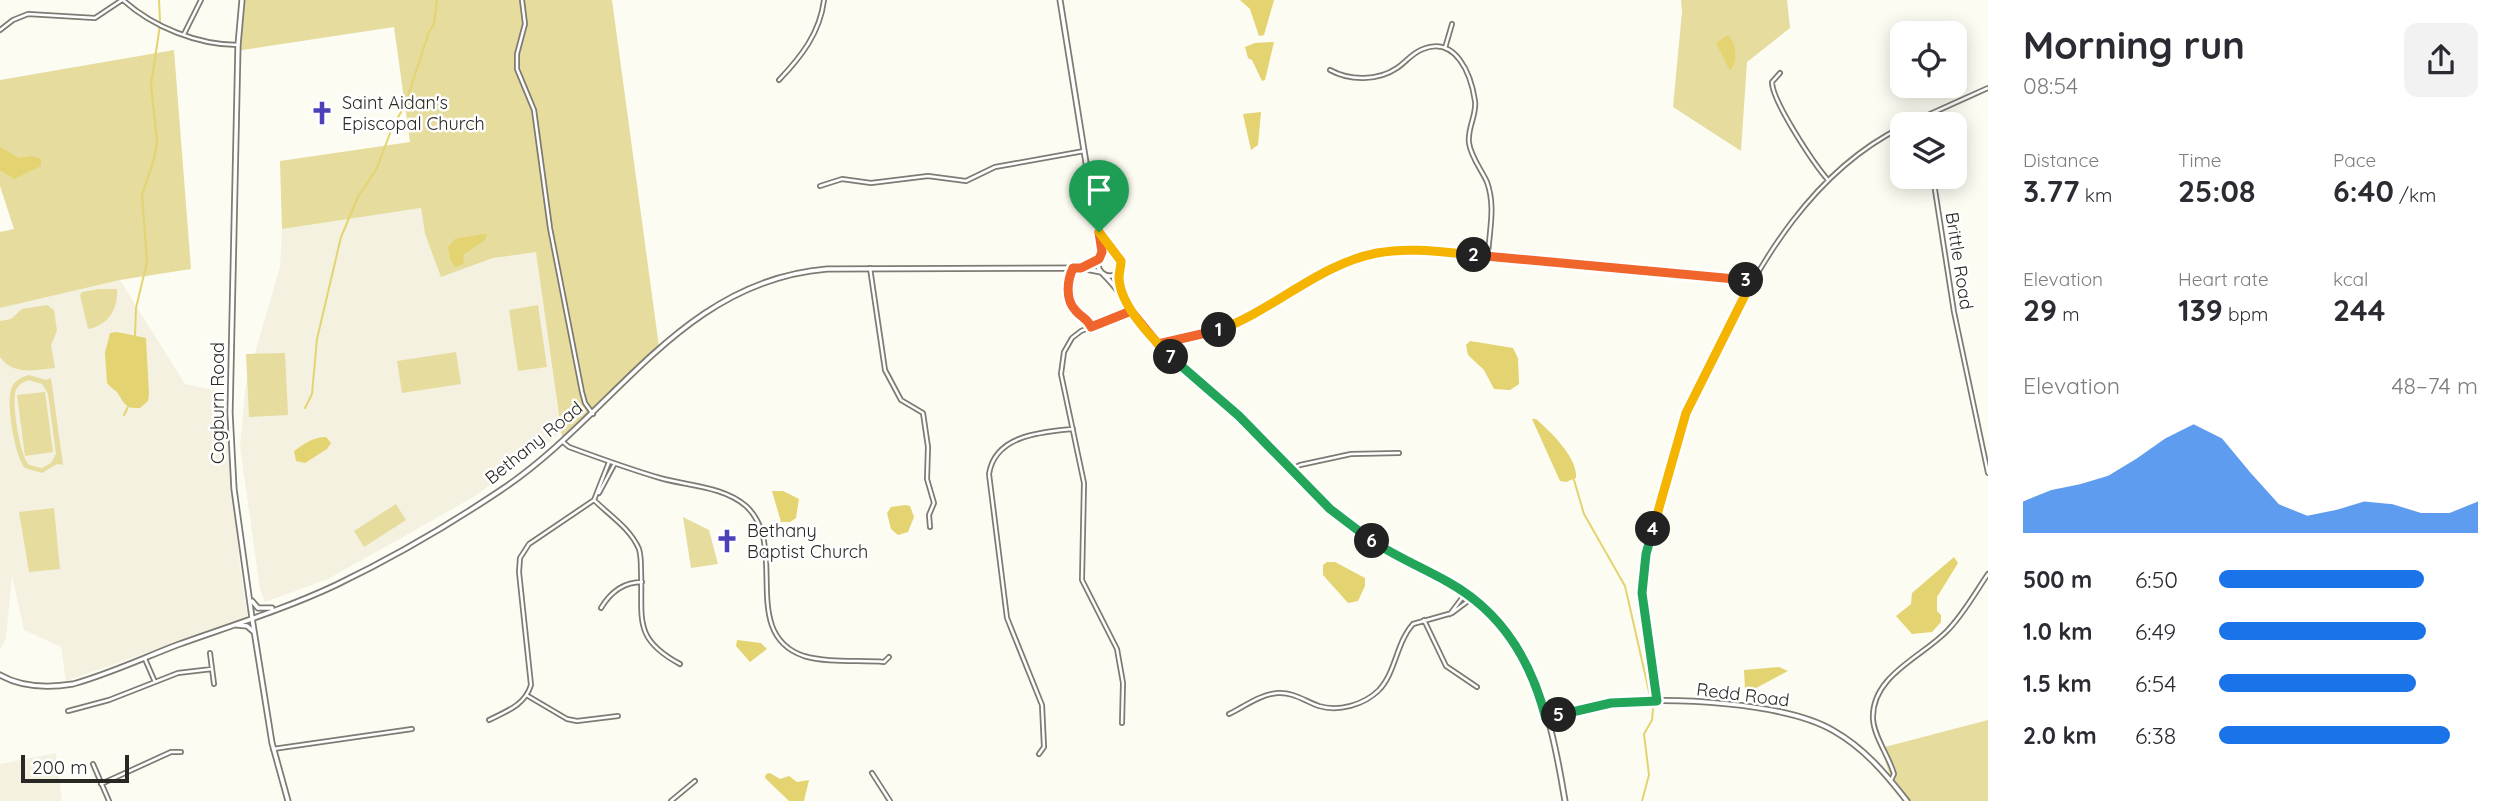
<!DOCTYPE html>
<html lang="en">
<head>
<meta charset="utf-8">
<style>
	body { margin:0; font-family:Quicksand,sans-serif; background:#f2f2f3; color:#2b2b33; height:100vh; display:flex; flex-direction:column; font-size:26px; white-space:nowrap }
	* { box-sizing:border-box; margin:0 }
	p { font-size:23px; color:#7c7c81 }
	.icon { flex:none; width:38px; height:38px; fill:none; stroke:currentColor; stroke-width:2; stroke-linecap:round; stroke-linejoin:round }
	.map { position:relative; flex:1; overflow:hidden }
	.drawer { display:flex; flex-direction:column; background:#fff; width:525px }
	.drawer>* { flex:none }
	.controls { position:absolute; left:1890px; top:21px; display:grid; gap:14px }
	.controls a { display:grid; place-items:center; width:77px; height:77px; border-radius:14px; background:#fff; box-shadow:0 4px 18px #0003; font-size:35px }
	.scale { position:absolute; left:21px; bottom:18px; width:108px; box-sizing:border-box; padding-left:7px; border:4px solid #292825; border-top:0; font-size:19px; line-height:24px; white-space:nowrap; color:#292825; -webkit-text-stroke:5px #fff; paint-order:stroke }
	.pin { position:absolute; display:grid; place-items:center; width:60px; height:60px; color:#fff; margin:-72px -30px; border-radius:50% 50% 50% 0; rotate:-45deg; box-shadow:0 0 7px #0007 }
	.pin .icon { rotate:45deg }
	.km { position:absolute; width:35px; height:35px; margin:-18px; border-radius:50%; background:#222; color:#fff; font-size:19px; line-height:35px; text-align:center }
	.round { display:grid; place-items:center; flex:none; width:74px; height:74px; border-radius:14px; background:#f2f2f3 }
	.summary { display:flex; align-items:center; justify-content:space-between; height:119px; padding:0 35px }
	h1 { font-size:38px; font-weight:700; line-height:52px }
	.stats { display:grid; grid-template-columns:repeat(3,1fr); gap:10px; height:119px; padding:7px 35px }
	.stats div { display:grid; align-content:center }
	.stats b { font-size:30px; font-weight:700 }
	.stats small { font-size:19px; font-weight:400 }
	.stats p { font-size:19px }
	.chart { height:196px; padding:14px 35px }
	.chart p { display:flex; justify-content:space-between }
	.chart svg { width:100%; height:126px; margin-top:7px; fill:#1a73e8; opacity:.7 }
	ul { padding:0 35px; list-style:none; font-size:23px }
	li { display:grid; grid-template-columns:112px 84px 1fr; align-items:center; height:52px }
	li i { height:18px; border-radius:9px; background:#1a73e8 }
	main { display:flex; flex:1; min-height:0 }
	.map>svg:first-child { display:block }
	.built { fill:#f4f1e0 }
	.green { fill:#e5dc9e; fill-rule:evenodd }
	.water { fill:#e3d371 }
	.lines { fill:none; stroke-linecap:round; stroke-linejoin:round }
	.stream { stroke:#e3d371; stroke-width:2 }
	.minor-casing { stroke:#7d7b73; stroke-width:6 }
	.tertiary-casing { stroke:#7d7b73; stroke-width:7 }
	.minor { stroke:#fff; stroke-width:2.5 }
	.tertiary { stroke:#fff; stroke-width:3.5 }
	.split-1-casing { stroke:#fff; stroke-width:14 }
	.split-2-casing { stroke:#fff; stroke-width:14 }
	.split-3-casing { stroke:#fff; stroke-width:14 }
	.split-4-casing { stroke:#fff; stroke-width:14 }
	.split-5-casing { stroke:#fff; stroke-width:14 }
	.split-6-casing { stroke:#fff; stroke-width:14 }
	.split-7-casing { stroke:#fff; stroke-width:14 }
	.split-8-casing { stroke:#fff; stroke-width:14 }
	.split-1 { stroke:#f0652b; stroke-width:9 }
	.split-2 { stroke:#f5b400; stroke-width:9 }
	.split-3 { stroke:#f0652b; stroke-width:9 }
	.split-4 { stroke:#f5b400; stroke-width:9 }
	.split-5 { stroke:#22a559; stroke-width:9 }
	.split-6 { stroke:#22a559; stroke-width:9 }
	.split-7 { stroke:#22a559; stroke-width:9 }
	.split-8 { stroke:#f5b400; stroke-width:9 }
	.labels { text-anchor:middle; stroke-width:5; stroke-linejoin:round; paint-order:stroke }
	.poi-label { font-size:18px; fill:#292825; stroke:#fff; text-anchor:start }
	.street-label { font-size:18px; fill:#292825; stroke:#fff }
</style>
</head>
<body>
<main>
<div class="map">
<svg width="1988" height="801" viewBox="0 0 1988 801">
	<rect width="100%" height="100%" fill="#fdfcf2"/>
	<path class="built" d="M421,208l4,26 16,43 52,-19 43,-7 25,182 -89,65 -144,81 -63,23 -5,-13 -20,-142 6,-64 34,-116 2,-38z
		M120,280l65,104 38,8 17,174 8,54 -71,22 -111,39 -5,-34 -37,-17 -12,-55 -6,64 -6,11v-342z
		M56,753l6,48h-62v-37z"/>
	<path class="green" d="M244,0h368l47,347 -63,63 -34,27 -26,-185 -43,6 -52,19 -16,-43 -4,-26 -139,21 -2,-68 130,-19 -16,-115 -158,24z
		M1681,0h106l3,28 -43,34 -6,89 -68,-44 9,-95z
		M174,50l17,219 -71,11 -120,28v-76l14,-3 -14,-43v-106z
		M99,289h18c1,20 -8,36 -29,40l-8,-34 2,-3z
		M47,305l7,5 3,21 -6,14 4,23c-21,2 -41,8 -55,-11v-36l11,-2 11,-10z
		M538,305l9,62 -29,4 -9,-61z
		M456,352l5,32 -59,9 -5,-32z
		M285,353l3,62 -39,2 -3,-63z
		M29,375l17,5 5,-2 12,87 -6,-1 -15,9 -17,-5c-10,-10 -20,-68 -13,-81 3,-7 10,-10 17,-12zM29,380l13,4 6,10 8,60 -5,9 -9,5 -13,-3c-9,-8 -18,-64 -13,-75 3,-6 7,-8 13,-10z
		M45,392l8,60 -28,4 -8,-61z
		M396,504l10,16 -42,27 -10,-16z
		M54,508l6,61 -31,3 -10,-60z
		M683,517l26,13 9,34 -27,4z
		M1988,720v81h-82l-15,-22 -10,-31z"/>
	<path class="water" d="M1240,0h34l-10,35 -5,1 -9,-27z
		M1728,35c9,9 10,27 2,36l-14,-28z
		M1274,42l-9,38 -3,1 -10,-21 -4,-2 -3,-11 10,-4z
		M1261,112l-3,33 -7,5 -8,-36z
		M0,147l19,11 13,-2 9,3v7l-27,13 -14,-9z
		M482,234h5l-2,6 -21,14 -1,10 -8,3 -5,-8 -2,-12 7,-8z
		M117,332l29,6 3,56 -1,7 -8,7c-16,1 -16,-6 -23,-16 -3,-3 -7,-5 -10,-9l-2,-30 5,-20z
		M1470,341l43,7 5,10 1,26 -9,6 -16,-1 -10,-19 -16,-15 -2,-10z
		M1532,419h4c15,13 42,39 40,59l-10,4 -6,-1z
		M326,437l5,6 -4,6 -22,14 -9,-2 -2,-10c10,-7 19,-14 32,-14z
		M772,491h11l16,8 -3,19 -6,4h-9z
		M905,505l5,1 4,11 -6,15 -10,3 -7,-6 -4,-16 4,-6z
		M1954,557l4,6 -21,34v14l4,4v7l-9,10 -20,2 -16,-18 15,-12 1,-11z
		M1327,562h8l30,16v8l-7,15 -10,2 -25,-28v-10z
		M737,640l24,3 6,6 -17,13 -14,-16z
		M1779,667l9,4 -32,17 -11,1 -1,-19z
		M770,773l10,6 9,-3 8,6 12,-2 -5,21h-15l-24,-23 1,-4z"/>
	<g class="lines">
		<path class="stream" d="M159,0l1,21
			M135,336l1,-28 11,-46 -5,-67 12,-36 3,-18 -6,-56 9,-60
			M305,408l7,-14 5,-55 24,-102 17,-40 19,-29 15,-40 13,-23 24,-73 5,-8 3,-24
			M124,415l4,-8
			M1574,480l10,34 41,72 28,123 -1,11 -8,14 5,41 -7,26"/>
		<g class="minor-casing">
			<path id="minor" d="M123,0c30,27 75,45 115,45
				M522,0l3,24 -8,30v15l17,41 16,118 32,164 3,11 8,11
				M0,30l13,-10 15,-6 67,4 27,-18
				M184,34l17,-34
				M1445,48l7,-24
				M1330,70c20,11 48,11 67,-2 9,-6 15,-15 26,-19 33,-13 48,25 52,52 2,14 -8,27 -6,42 2,14 12,26 18,39 9,25 2,49 1,74
				M1780,73l-8,9c0,19 42,82 56,98
				M779,80c22,-23 41,-47 45,-80
				M1908,124l80,-36
				M1933,177l21,135 34,161
				M820,186l22,-7 29,4 57,-7 38,5 29,-14 89,-16
				M870,268l15,102 16,30 22,13 5,34 -1,32 7,24 -5,12 1,12
				M1073,268c-6,13 -8,32 3,43 6,7 11,7 15,16
				M1158,344c27,-5 54,-9 78,-21 64,-31 109,-75 184,-73l332,31
				M563,442l6,5c30,11 60,22 91,31 28,8 63,8 86,28 44,40 -8,128 58,150 24,7 55,4 80,6l5,-5
				M1292,469l8,-4 51,-11 48,-1
				M599,493l15,-28
				M594,500c15,15 36,28 45,49 2,7 2,14 2,21 2,49 -9,68 39,94
				M601,608c9,-15 22,-26 41,-26
				M1450,614l15,-20
				M1424,620l22,46 31,21
				M210,653l4,31
				M145,659l10,23
				M528,696l39,23 10,2 41,-5
				M1657,701c-2,-39 -17,-77 -15,-116 2,-31 12,-60 19,-89 7,-25 14,-51 23,-76 9,-25 22,-49 34,-73 42,-86 95,-176 184,-220
				M68,711l41,-11 69,-27 34,-4
				M1229,714c16,-8 32,-20 49,-21 15,-1 27,8 41,13 19,6 45,-1 60,-16 17,-18 17,-47 34,-66l39,-11 20,-15
				M489,720c18,-9 36,-15 42,-35l-12,-113 1,-14 9,-14 65,-44 15,-38
				M1122,723l1,-40 -6,-34 -35,-69 2,-97 -23,-109 3,-22 8,-14 9,-7 50,-20
				M273,749l139,-20
				M1039,754l5,-7 -2,-42 -35,-87 -18,-144c6,-39 52,-42 84,-45
				M93,764l16,37
				M872,773l18,28
				M1891,780l3,-6c-5,-18 -20,-37 -21,-55 -2,-43 49,-62 74,-88 16,-16 28,-38 41,-57
				M101,784l70,-32h10
				M671,801l24,-20"/>
		</g>
		<g class="tertiary-casing">
			<path id="tertiary" d="M242,0l-4,45 -8,368 4,76 18,129 20,125 16,58
				M1060,0l34,213 7,30 -1,15
				M1100,234l15,19
				M1098 264a12 12 0 1 1 24 0a12 12 0 1 1-24 0Z
				M1083,268l15,-8
				M1120,271l1,15 6,18
				M1104,275c20,19 33,46 52,67 25,27 56,49 83,74 35,33 65,71 102,102 53,44 127,60 169,118 34,46 46,110 55,165
				M252,601l6,7h14
				M237,625l10,1 7,6
				M0,675c23,13 48,13 73,9 36,-10 70,-26 104,-39 53,-19 108,-36 159,-60 56,-27 113,-60 165,-95 113,-75 179,-209 326,-221l254,-1 20,4
				M1546,719c22,-6 45,-14 68,-16 57,-6 171,-1 220,28 30,17 52,43 73,70"/>
		</g>
		<use href="#minor" class="minor"/>
		<use href="#tertiary" class="tertiary"/>
	</g>
	<g class="lines">
		<g class="split-1-casing">
			<path id="split-1" d="M1099,232l3,20 -3,7 -18,9h-8c-6,13 -8,32 3,43 6,7 11,7 15,16l40,-16 27,33 61,-14"/>
		</g>
		<g class="split-2-casing">
			<path id="split-2" d="M1219,330c55,-20 100,-66 158,-77 32,-6 65,-1 97,2"/>
		</g>
		<g class="split-3-casing">
			<path id="split-3" d="M1474,255l272,25"/>
		</g>
		<g class="split-4-casing">
			<path id="split-4" d="M1653,529l33,-116 66,-132 -6,-1"/>
		</g>
		<g class="split-5-casing">
			<path id="split-5" d="M1559,715l52,-12 46,-2 -15,-108 4,-39 7,-25"/>
		</g>
		<g class="split-6-casing">
			<path id="split-6" d="M1372,541c25,16 51,27 76,41 54,30 83,78 98,137l13,-4"/>
		</g>
		<g class="split-7-casing">
			<path id="split-7" d="M1171,357l68,59 91,93 42,32"/>
		</g>
		<g class="split-8-casing">
			<path id="split-8" d="M1099,232l22,29c0,6 -2,11 -2,17 1,28 33,60 52,79"/>
		</g>
		<use href="#split-1" class="split-1"/>
		<use href="#split-2" class="split-2"/>
		<use href="#split-3" class="split-3"/>
		<use href="#split-4" class="split-4"/>
		<use href="#split-5" class="split-5"/>
		<use href="#split-6" class="split-6"/>
		<use href="#split-7" class="split-7"/>
		<use href="#split-8" class="split-8"/>
	</g>
	<defs>
		<g id="church-bare" transform="scale(1.89)"><path d="M-1.2-6h2.4v3.5h3.3v2.4h-3.3V6h-2.4V-.1h-3.3v-2.4h3.3Z" fill="#4c41b8" stroke="#fff" stroke-width="2.5" paint-order="stroke"/></g>
	</defs>
	<g fill-rule="evenodd">
		<use href="#church-bare" x="322" y="113"/>
		<use href="#church-bare" x="727" y="541"/>
	</g>
	<g class="labels">
		<g class="poi-label">
			<text x="342" y="109">Saint Aidan's<tspan x="342" dy="21">Episcopal Church</tspan></text>
			<text x="747" y="537">Bethany<tspan x="747" dy="21">Baptist Church</tspan></text>
		</g>
		<g class="street-label">
			<text transform="translate(1959 261) rotate(81)" y="6">Brittle Road</text>
			<text transform="translate(218 403) rotate(-90)" y="6">Cogburn Road</text>
			<text transform="translate(534 443) rotate(-39)" y="6">Bethany Road</text>
			<text transform="translate(1743 695) rotate(7)" y="6">Redd Road</text>
		</g>
	</g>
</svg>
<div class="controls">
<a><svg class="icon" aria-label="locate" viewBox="0 0 24 24"><circle cx="12" cy="12" r="6"/><path d="M12 2v4M12 18v4M2 12h4M18 12h4"/></svg></a>
<a><svg class="icon" aria-label="layers" viewBox="0 0 24 24"><path d="M12 4l9 5-9 5-9-5zM3 14l9 5 9-5"/></svg></a>
</div>
<div class="scale">200 m</div>
<div class="pin" style="left:1099px;top:232px;background:#1e9e55"><svg class="icon" aria-label="arrive" viewBox="0 0 24 24"><path d="M6 21V4h12l-3 4 3 4H6"/></svg></div>
<b class="km" style="left:1219px;top:330px">1</b>
<b class="km" style="left:1474px;top:255px">2</b>
<b class="km" style="left:1746px;top:280px">3</b>
<b class="km" style="left:1653px;top:529px">4</b>
<b class="km" style="left:1559px;top:715px">5</b>
<b class="km" style="left:1372px;top:541px">6</b>
<b class="km" style="left:1171px;top:357px">7</b>
</div>
<section class="drawer">
<div class="summary"><div><h1>Morning run</h1><p>08:54</p></div><a class="round"><svg class="icon" aria-label="share" viewBox="0 0 24 24"><path d="M12 15V3M7 8l5-5 5 5M5 13v7h14v-7"/></svg></a></div>
<div class="stats">
<div><p>Distance</p><b>3.77<small> km</small></b></div>
<div><p>Time</p><b>25:08</b></div>
<div><p>Pace</p><b>6:40<small> /km</small></b></div>
</div>
<div class="stats">
<div><p>Elevation</p><b>29<small> m</small></b></div>
<div><p>Heart rate</p><b>139<small> bpm</small></b></div>
<div><p>kcal</p><b>244</b></div>
</div>
<div class="chart"><p><span>Elevation</span>48–74 m</p>
<svg viewBox="0 0 160 44" preserveAspectRatio="none"><path d="M0 44V33L10 29L20 27L30 24L40 18L50 11L60 6L70 11L80 23L90 34L100 38L110 36L120 33L130 34L140 37L150 37L160 33V44z"/></svg>
</div>
<ul>
<li><b>500 m</b>6:50<i style="width:79%"></i></li>
<li><b>1.0 km</b>6:49<i style="width:80%"></i></li>
<li><b>1.5 km</b>6:54<i style="width:76%"></i></li>
<li><b>2.0 km</b>6:38<i style="width:89%"></i></li>
</ul>
</section>
</main>
</body>
</html>
